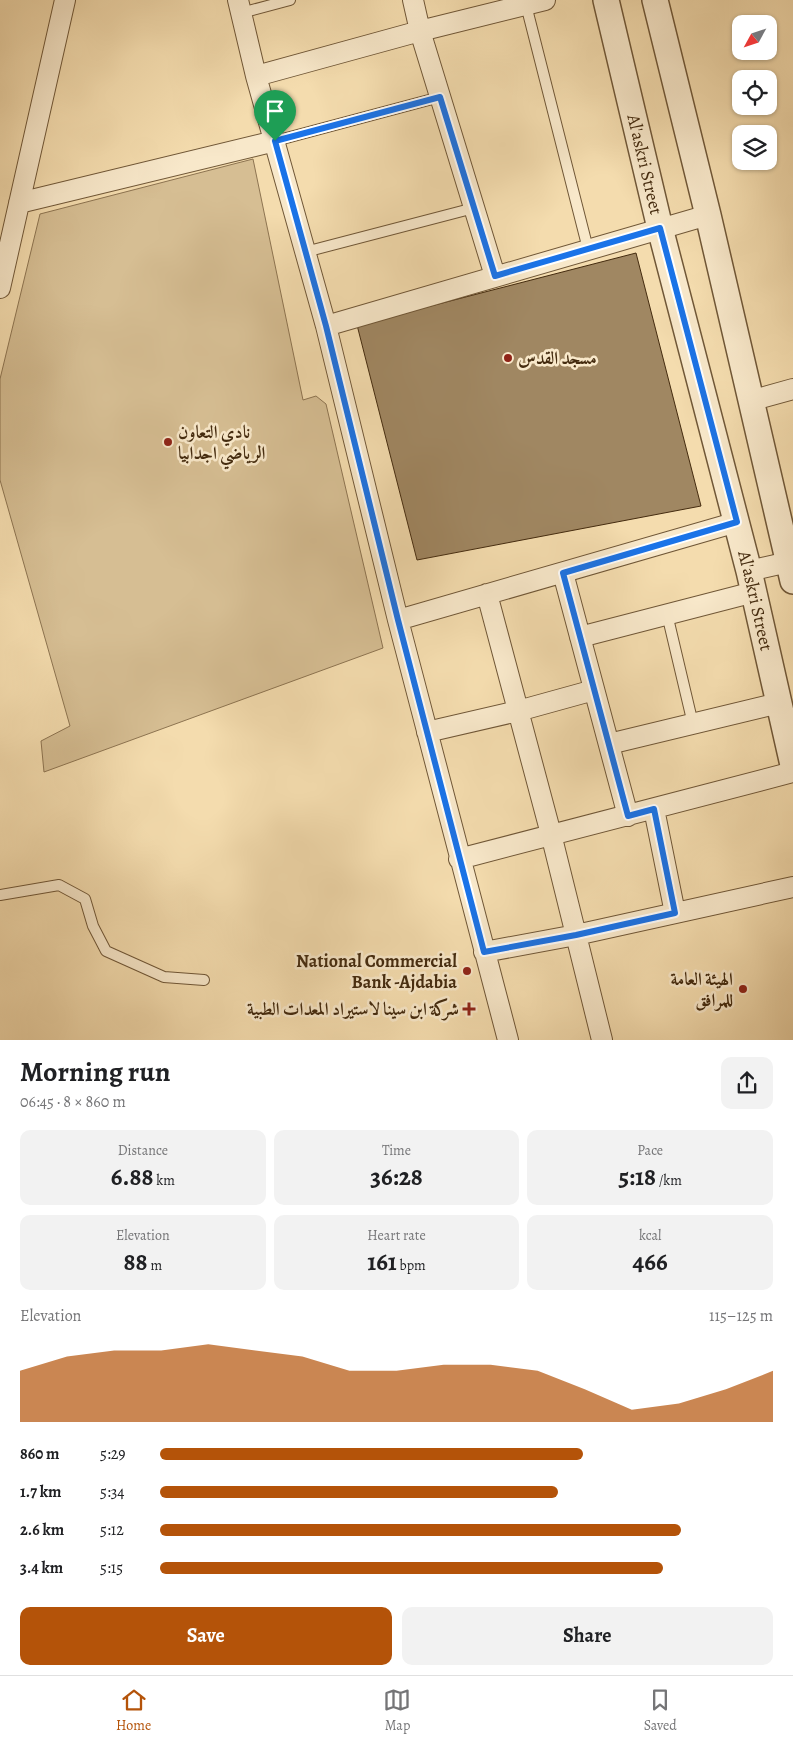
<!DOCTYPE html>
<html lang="en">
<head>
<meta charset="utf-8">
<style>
	body { margin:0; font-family:Alegreya,Amiri,serif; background:#f2f2f2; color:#202124; height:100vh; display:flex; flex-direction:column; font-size:19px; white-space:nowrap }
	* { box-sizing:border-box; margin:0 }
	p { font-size:16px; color:#757577 }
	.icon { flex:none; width:28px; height:28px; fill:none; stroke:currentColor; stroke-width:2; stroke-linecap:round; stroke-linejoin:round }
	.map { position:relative; height:1040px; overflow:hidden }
	.sheet { display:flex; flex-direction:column; background:#fff; flex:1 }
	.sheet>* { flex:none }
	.needle { width:32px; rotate:230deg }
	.fabs { position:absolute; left:732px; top:15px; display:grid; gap:10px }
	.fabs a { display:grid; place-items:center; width:45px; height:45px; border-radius:10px; background:#fff; box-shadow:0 1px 4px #0004; font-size:25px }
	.pin { position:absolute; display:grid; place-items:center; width:42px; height:42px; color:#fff; margin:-51px -21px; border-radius:50% 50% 50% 0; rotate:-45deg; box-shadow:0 0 5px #0007 }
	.pin .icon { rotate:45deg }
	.round { display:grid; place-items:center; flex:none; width:52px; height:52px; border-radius:10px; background:#f2f2f2 }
	.headline { display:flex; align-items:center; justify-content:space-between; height:85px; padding:0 20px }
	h1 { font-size:28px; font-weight:700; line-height:38px }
	.stats { display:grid; grid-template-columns:repeat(3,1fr); gap:8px; height:85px; padding:5px 20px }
	.stats div { display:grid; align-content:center; border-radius:10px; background:#f2f2f2; text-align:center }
	.stats b { font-size:25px; font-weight:700 }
	.stats small { font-size:14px; font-weight:400 }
	.stats p { font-size:14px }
	.chart { height:140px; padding:10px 20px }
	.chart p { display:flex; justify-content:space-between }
	.chart svg { width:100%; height:90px; margin-top:5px; fill:#b45309; opacity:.7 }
	.primary-button { display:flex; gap:10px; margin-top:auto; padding:10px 20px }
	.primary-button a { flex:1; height:58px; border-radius:10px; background:#b45309; color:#fff; font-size:20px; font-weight:700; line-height:58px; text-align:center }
	.primary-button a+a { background:#f2f2f2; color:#202124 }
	ul { padding:0 20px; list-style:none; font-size:16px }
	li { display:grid; grid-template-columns:80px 60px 1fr; align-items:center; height:38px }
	li i { height:12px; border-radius:6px; background:#b45309 }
	.menu { display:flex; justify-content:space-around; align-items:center; height:70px; border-top:1px solid #e0e0e0; background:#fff; font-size:14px; color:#757577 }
	.menu a { display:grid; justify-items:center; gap:2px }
	.menu .selected { color:#b45309 }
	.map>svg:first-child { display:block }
	.green { fill:#d6be93; stroke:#8d7451 }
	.building { fill:#a08762; stroke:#442b0f }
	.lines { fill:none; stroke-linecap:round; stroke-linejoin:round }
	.service-casing { stroke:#705737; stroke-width:12 }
	.minor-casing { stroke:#705737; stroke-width:22 }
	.tertiary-casing { stroke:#705737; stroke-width:28 }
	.service { stroke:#f8e8ca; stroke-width:10 }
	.minor { stroke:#f8e8ca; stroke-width:20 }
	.tertiary { stroke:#f8e8ca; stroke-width:25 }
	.route-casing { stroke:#fff; stroke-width:10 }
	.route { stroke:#1a73e8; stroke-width:6 }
	.poi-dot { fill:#8f2418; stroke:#f8e8ca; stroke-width:2 }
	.labels { text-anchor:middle; stroke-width:5; stroke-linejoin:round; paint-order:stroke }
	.street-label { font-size:18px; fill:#442b0f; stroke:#f8e8ca }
	.poi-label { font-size:18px; font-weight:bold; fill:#442b0f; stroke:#f8e8ca; text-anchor:end }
</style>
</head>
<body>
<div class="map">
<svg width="793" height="1040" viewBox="0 0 793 1040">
	<rect width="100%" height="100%" fill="#f4dcae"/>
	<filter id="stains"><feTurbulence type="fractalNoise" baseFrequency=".004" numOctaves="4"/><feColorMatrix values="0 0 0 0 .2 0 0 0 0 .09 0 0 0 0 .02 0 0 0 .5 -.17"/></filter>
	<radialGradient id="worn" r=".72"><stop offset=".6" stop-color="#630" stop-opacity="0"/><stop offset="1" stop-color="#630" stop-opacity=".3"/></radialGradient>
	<path class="green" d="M253,159l50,241 13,-4 10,8 57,244 -339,124 -3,-31 29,-15 -70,-246v-101l40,-165z"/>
	<path class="building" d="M636,253l65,253 -284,54 -60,-235z"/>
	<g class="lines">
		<g class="service-casing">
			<path id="service" d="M526,5l62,244
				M241,13l49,-13
				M275,141l165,-44
				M305,252l169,-44
				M667,614l26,110
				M0,895l59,-10 26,14 8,27 13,25 58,26 40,3"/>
		</g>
		<g class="minor-casing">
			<path id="minor" d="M238,0l18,76 70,250 72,294 110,420
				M413,0l7,31 75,245
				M256,76l164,-45 125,-31
				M19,203l256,-62
				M0,288l65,-288
				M326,326l382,-111
				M750,401l43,-12
				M749,571l44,-10
				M563,573l65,243
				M487,594l64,240 51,206
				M398,620l339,-98
				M580,637l174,-45
				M427,732l91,-21 76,-21
				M609,744l170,-41
				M654,809l21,104
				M459,859l334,-87
				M484,952l92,-17 217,-48"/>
		</g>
		<g class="tertiary-casing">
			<g id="tertiary">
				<path id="s1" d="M606,0l54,228 89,343 44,194"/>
				<path d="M655,0l53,215 85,366"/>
			</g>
		</g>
		<use href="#service" class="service"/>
		<use href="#minor" class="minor"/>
		<use href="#tertiary" class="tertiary"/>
	</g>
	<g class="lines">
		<g class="route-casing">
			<path id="route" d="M440,97l55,179 165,-48 77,294 -174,51 65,243 26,-7 21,104 -99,22 -92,17 -86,-332 -72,-294 -51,-185z"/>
		</g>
		<use href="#route" class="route"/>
	</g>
	<g class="poi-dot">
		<circle cx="508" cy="358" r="5"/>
		<circle cx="168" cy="442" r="5"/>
		<circle cx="467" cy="971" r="5"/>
		<circle cx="743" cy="989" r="5"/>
		<path d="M466.5 1001.5h5v5h5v5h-5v5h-5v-5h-5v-5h5z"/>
	</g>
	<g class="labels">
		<g class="street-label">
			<text dy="6" stroke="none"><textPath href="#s1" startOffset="169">Al'askri Street</textPath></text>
			<text dy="6" stroke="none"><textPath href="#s1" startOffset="619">Al'askri Street</textPath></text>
		</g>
		<g class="poi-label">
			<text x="518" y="364" text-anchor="start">مسجد القدس</text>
			<text x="178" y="438" text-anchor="start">نادي التعاون<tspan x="178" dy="21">الرياضي اجدابيا</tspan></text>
			<text x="457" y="967">National Commercial<tspan x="457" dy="21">Bank -Ajdabia</tspan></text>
			<text x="733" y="985">الهيئة العامة<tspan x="733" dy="21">للمرافق</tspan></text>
			<text x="459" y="1015">شركة ابن سينا لاستيراد المعدات الطبية</text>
		</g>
	</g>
	<rect width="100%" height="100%" filter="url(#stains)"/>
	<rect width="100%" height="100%" fill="url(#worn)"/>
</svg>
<div class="fabs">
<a><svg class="needle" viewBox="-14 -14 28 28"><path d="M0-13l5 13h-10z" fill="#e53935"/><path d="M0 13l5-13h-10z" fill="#757577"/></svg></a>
<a><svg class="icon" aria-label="locate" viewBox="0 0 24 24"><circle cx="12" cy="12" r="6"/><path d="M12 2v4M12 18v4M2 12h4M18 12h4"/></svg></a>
<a><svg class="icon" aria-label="layers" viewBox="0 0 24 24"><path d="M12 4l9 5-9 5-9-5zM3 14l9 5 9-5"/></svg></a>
</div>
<div class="pin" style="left:275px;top:141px;background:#1e9e55"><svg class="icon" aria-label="arrive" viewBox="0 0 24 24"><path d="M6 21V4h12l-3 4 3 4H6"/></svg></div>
</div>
<section class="sheet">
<div class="headline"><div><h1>Morning run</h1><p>06:45 · 8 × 860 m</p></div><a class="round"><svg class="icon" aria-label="share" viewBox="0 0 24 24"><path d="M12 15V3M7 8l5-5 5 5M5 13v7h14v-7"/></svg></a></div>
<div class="stats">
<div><p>Distance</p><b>6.88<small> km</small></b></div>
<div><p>Time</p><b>36:28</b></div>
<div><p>Pace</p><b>5:18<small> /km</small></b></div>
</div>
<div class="stats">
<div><p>Elevation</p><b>88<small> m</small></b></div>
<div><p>Heart rate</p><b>161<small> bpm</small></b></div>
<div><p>kcal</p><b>466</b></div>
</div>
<div class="chart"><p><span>Elevation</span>115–125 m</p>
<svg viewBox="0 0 160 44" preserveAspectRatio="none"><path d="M0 44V19L10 12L20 9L30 9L40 6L50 9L60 12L70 19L80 19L90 16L100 16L110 19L120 28L130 38L140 35L150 28L160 19V44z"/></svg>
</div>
<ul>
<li><b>860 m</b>5:29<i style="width:69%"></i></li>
<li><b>1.7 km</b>5:34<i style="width:65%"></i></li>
<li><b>2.6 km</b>5:12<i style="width:85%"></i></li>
<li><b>3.4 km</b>5:15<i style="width:82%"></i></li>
</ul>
<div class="primary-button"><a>Save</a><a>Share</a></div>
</section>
<nav class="menu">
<a class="selected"><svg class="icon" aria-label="home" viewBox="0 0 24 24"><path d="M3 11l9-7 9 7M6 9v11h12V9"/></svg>Home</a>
<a><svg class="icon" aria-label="map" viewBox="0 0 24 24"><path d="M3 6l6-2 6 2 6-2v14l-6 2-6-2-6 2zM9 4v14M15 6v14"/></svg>Map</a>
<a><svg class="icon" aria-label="saved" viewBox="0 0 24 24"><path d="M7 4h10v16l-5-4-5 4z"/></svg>Saved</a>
</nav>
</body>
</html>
